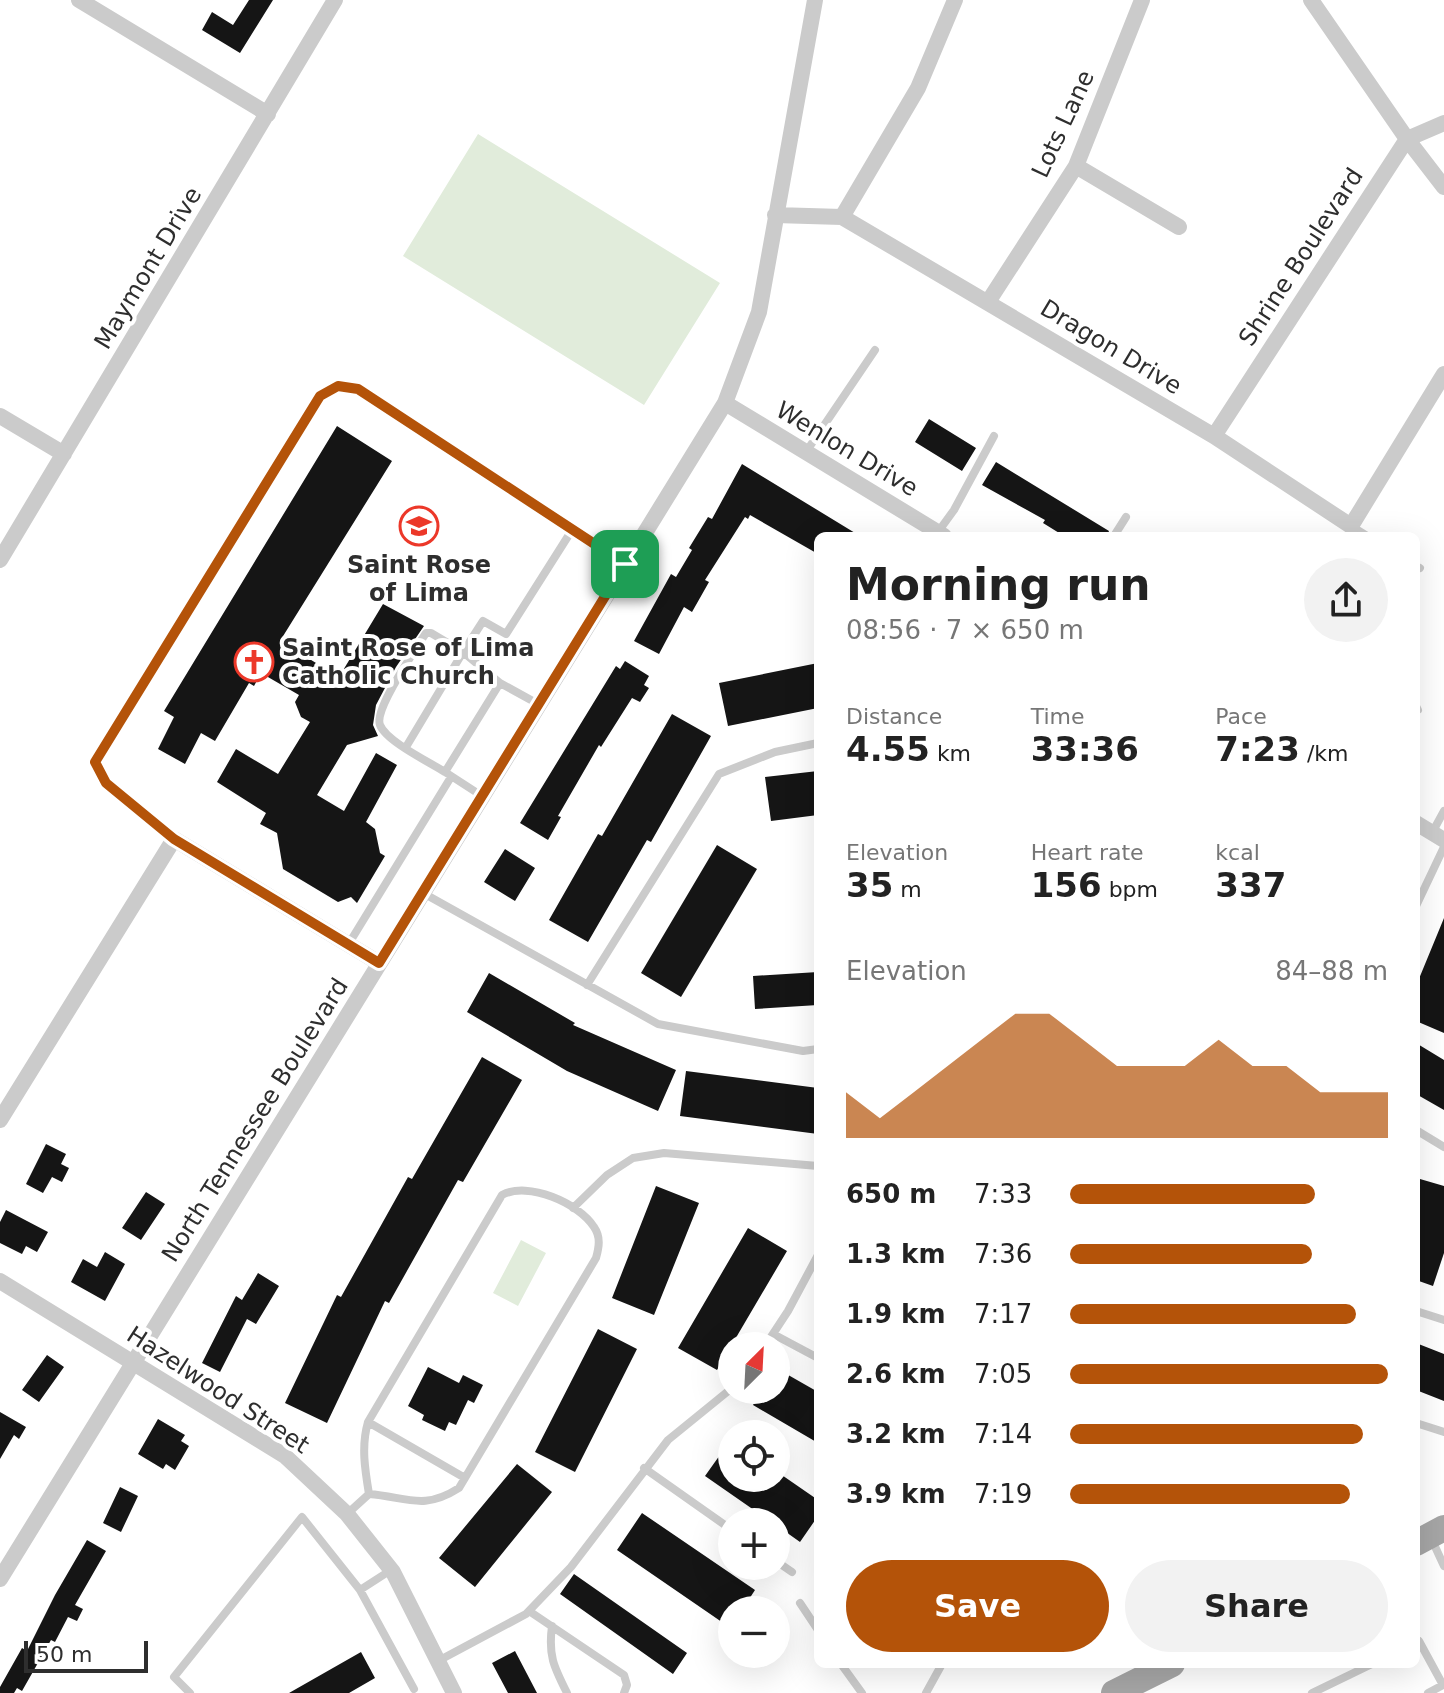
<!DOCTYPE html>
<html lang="en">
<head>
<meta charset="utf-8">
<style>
	body { margin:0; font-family:"DejaVu Sans",sans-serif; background:#f2f2f2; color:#222; height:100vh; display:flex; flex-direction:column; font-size:30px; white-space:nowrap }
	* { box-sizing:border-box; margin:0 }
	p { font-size:26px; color:#767676 }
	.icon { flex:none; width:44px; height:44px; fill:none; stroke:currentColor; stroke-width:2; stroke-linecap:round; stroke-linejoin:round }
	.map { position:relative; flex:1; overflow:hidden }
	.side { position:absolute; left:814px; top:532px; width:606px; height:1136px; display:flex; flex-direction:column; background:#fff; border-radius:12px; box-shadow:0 8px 32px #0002 }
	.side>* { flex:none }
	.needle { width:52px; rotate:24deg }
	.buttons { position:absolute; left:718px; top:1332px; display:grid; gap:16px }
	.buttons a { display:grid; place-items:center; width:72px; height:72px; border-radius:50%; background:#fff; box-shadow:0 8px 32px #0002; font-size:40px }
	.scale { position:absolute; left:24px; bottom:20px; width:124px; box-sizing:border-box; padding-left:8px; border:4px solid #2e2e2e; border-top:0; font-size:22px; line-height:28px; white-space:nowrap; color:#2e2e2e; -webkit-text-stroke:6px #fff; paint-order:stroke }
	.pin { position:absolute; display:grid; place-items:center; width:68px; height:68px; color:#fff; margin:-34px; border-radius:16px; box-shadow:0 4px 12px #0006 }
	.round { display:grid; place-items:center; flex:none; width:84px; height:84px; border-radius:42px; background:#f2f2f2 }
	.overview { display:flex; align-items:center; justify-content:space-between; height:136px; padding:0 32px }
	h1 { font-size:44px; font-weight:700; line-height:60px }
	.stats { display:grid; grid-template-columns:repeat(3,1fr); gap:12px; height:136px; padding:8px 32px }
	.stats div { display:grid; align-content:center }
	.stats b { font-size:34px; font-weight:700 }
	.stats small { font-size:22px; font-weight:400 }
	.stats p { font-size:22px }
	.chart { height:224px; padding:16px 32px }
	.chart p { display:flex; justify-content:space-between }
	.chart svg { width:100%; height:144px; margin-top:8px; fill:#b45309; opacity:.7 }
	.cta { display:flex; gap:16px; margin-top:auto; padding:16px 32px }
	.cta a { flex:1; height:92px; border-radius:48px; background:#b45309; color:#fff; font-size:32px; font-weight:700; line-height:92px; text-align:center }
	.cta a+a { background:#f2f2f2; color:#222 }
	ul { padding:0 32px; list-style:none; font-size:26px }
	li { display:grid; grid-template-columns:128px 96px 1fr; align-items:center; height:60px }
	li i { height:20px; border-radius:10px; background:#b45309 }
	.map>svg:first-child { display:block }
	.garden { fill:#e1ecdb }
	.building { fill:#151515 }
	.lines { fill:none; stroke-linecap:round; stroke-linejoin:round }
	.lane { stroke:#cbcbcb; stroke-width:8 }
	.street { stroke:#cbcbcb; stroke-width:16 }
	.primary { stroke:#a6a6a6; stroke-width:26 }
	.route-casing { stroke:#fff; stroke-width:16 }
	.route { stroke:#b45309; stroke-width:10 }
	.labels { text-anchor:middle; stroke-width:8; stroke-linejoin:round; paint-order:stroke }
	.street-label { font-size:24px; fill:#2e2e2e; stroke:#fff }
	.poi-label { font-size:24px; font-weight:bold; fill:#2e2e2e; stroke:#fff }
</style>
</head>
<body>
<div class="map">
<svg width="1444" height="1693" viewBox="0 0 1444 1693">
	<rect width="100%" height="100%" fill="#fff"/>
	<path class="garden" d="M478,134l242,149 -76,122 -241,-149z
		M521,1240l25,13 -28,53 -25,-13z"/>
	<path class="building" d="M249,0h24l-33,53 -38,-23 10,-18 21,13z
		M929,419l47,29 -14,23 -47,-29z
		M337,426l55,35 -112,180 59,36 44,-73 41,22 -28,41 -20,38 -3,20 5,11 -31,9 -30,50 27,16 32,-58 21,12 -31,57 9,7 5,24 5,3 -28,47 -6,-6 -13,5 -55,-33 -6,-36 -17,-9 6,-11 -49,-31 19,-33 42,25 32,-52 -9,-5 -6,-15 4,-7 -38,-22 -7,13 -5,-3 -34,58 -14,-8 -16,31 -27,-15 16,-32 -10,-6z
		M996,462l113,69 -2,5h-43l-21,-13 2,-3 -63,-35z
		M742,464l118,72h-42v18l-68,-39 -2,4 -3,-2 -40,63 4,2 -17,30 -8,-5 -25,47 -25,-13 37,-67 5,3 16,-27 -3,-2 19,-31 4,2z
		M625,661l24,15 -5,9 5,3 -9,14 -8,-4 -31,49 -2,-2 -41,71 3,1 -13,23 -28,-17 96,-157 4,3z
		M818,663v45l-90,18 -9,-43z
		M672,714l39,22 -60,106 -4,-2 -59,102 -39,-22 49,-86 4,2z
		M818,771v44l-47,6 -6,-44z
		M717,845l40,24 -76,128 -40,-24z
		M505,849l30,19 -20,33 -31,-19z
		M1444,918v115l-28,-12v-35z
		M818,972v33l-63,4 -2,-33z
		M489,973l86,50 -2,2 103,45 -18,41 -91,-40 -100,-59z
		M1416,1043l28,17v50l-28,-16z
		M482,1057l40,23 -59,102 -5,-2 -69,123 -4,-2 -58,122 -42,-20 52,-108 4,2 67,-120 4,2z
		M686,1071l132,17v46l-138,-18z
		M46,1144l20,10 -5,10 8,4 -7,14 -10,-5 -9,16 -17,-9z
		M1420,1179l24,7v67l-11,33 -17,-6v-88z
		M656,1186l43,17 -45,112 -42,-17z
		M146,1192l19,12 -24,36 -19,-12z
		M6,1210l42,22 -11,20 -11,-6 -4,8 -22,-11v-21z
		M748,1228l39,23 -70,119 -39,-22z
		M105,1252l20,12 -20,37 -34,-19 12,-23 14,8z
		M258,1273l21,13 -23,38 -9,-5 -27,53 -18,-9 34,-67 6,4z
		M598,1329l39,20 -62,123 -40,-20z
		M1416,1343l28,11v47l-28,-11z
		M47,1355l17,12 -25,35 -17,-12z
		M428,1367l31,16 4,-8 20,10 -9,18 -6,-3 -12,25 -7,-3 -4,9 -23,-11 2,-5 -16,-9z
		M776,1368l42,24v51l-65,-38 9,-15h14z
		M0,1412l26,15 -7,12 -5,-4 -14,24z
		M158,1419l27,16 -4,6 8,5 -14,24 -9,-6 -3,5 -25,-15z
		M732,1438v40h44v-7l42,29v16l-18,26 -24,-17v-3h-5l-66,-46z
		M517,1464l35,28 -77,95 -36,-29z
		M120,1487l18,9 -17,36 -18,-9z
		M642,1513l113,77 -13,20h-10v19l-115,-79z
		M87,1540l19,11 -31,54 8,4 -6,12 -9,-4 -13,25 -4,-2 -29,51 -5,-3 -3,5h-14v-6l22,-39 5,3 28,-56z
		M574,1574l113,79 -14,21 -113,-80z
		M515,1651l22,42h-29l-16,-30z
		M361,1652l14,26 -26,15h-60z"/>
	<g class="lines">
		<path class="lane" d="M806,452l69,-102
			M1351,526l16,10
			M938,532l16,-22 40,-74
			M1114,536l12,-19
			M1416,566l4,2
			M500,683l-37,-31 20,-31 23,13 66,-104
			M1416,706l2,4
			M406,747l57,-95 -32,-19h-5l-6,9c-9,15 -46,68 -40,83 6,16 49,37 65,47
			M482,796l-37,-24 55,-89 40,22
			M1432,833l12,-22
			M174,839l-68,-56 -11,-21 225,-366 18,-10 20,3 267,175
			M423,893l235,131 145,27 15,-2
			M1416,906l28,-59
			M348,945l103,-168
			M587,985l132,-211 56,-22 43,-9
			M1416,1130l28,17
			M573,1208l34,-33 26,-17 31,-5 154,13
			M1416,1311l28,9
			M773,1334l45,24
			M765,1346l23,-35 30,-56
			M368,1422l97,56
			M1416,1423l28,9
			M644,1468l88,62
			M347,1514l22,-20c38,3 54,17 90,-6l137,-230c3,-11 5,-21 -2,-31 -15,-24 -66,-46 -92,-32l-134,227c-7,24 -3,48 1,72
			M1432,1540l12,26
			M776,1561l16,11
			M360,1590l31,-20
			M800,1603l18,27
			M529,1611l95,64 3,10 -3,8
			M552,1626c-4,30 2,41 15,67
			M1416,1643l3,-2 24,44 -15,8
			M438,1661l88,-47 45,-47 97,-127 64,-52
			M841,1664l21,29
			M190,1693l-16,-16 128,-160 58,73 54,99
			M926,1693l16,-29
			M1312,1693l60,-29"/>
		<path class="street" d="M79,0l189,114
			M1311,0l96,139 37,48
			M1076,166l103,61
			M775,215l67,2 76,-129 37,-88
			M842,217l372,219 137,90 93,-152
			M988,302l88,-136 66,-166
			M725,403l219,133
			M0,416l64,38
			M1214,436l193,-297 37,-16
			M0,560l335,-560
			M1416,823l28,17
			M0,1120l174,-281 205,124
			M0,1281l285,175 62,58 46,58 61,121
			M0,1579l725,-1176 34,-91 56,-312"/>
		<path class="primary" d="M1416,1543l28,-15
			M1114,1693l58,-29"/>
	</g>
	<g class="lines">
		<g class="route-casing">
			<path id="route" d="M338,386l20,3 267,175 -246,399 -205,-124 -68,-56 -11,-21 225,-366z"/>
		</g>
		<use href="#route" class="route"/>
	</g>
	<defs>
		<g id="school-ring" transform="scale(2)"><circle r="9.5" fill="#fff" stroke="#ec3829" stroke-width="1.5"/><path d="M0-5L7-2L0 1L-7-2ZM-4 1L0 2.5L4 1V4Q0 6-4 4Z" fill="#ec3829"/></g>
		<g id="church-ring" transform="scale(2)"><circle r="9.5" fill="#fff" stroke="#ec3829" stroke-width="1.5"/><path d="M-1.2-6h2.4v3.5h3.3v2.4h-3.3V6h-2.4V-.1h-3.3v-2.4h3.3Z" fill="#ec3829"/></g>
	</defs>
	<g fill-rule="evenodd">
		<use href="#school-ring" x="419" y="526"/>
		<use href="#church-ring" x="254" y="662"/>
	</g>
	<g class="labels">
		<g class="street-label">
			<text transform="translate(1063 124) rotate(-65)" y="8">Lots Lane</text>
			<text transform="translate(1301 257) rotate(-57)" y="8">Shrine Boulevard</text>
			<text transform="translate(148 268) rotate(-59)" y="8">Maymont Drive</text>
			<text transform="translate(1111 347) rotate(31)" y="8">Dragon Drive</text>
			<text transform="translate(847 449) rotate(31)" y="8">Wenlon Drive</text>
			<text transform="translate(255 1120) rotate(-58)" y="8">North Tennessee Boulevard</text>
			<text transform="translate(218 1390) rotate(33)" y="8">Hazelwood Street</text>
		</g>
		<g class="poi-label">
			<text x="419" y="573">Saint Rose<tspan x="419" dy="28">of Lima</tspan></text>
			<text x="282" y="656" text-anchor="start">Saint Rose of Lima<tspan x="282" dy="28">Catholic Church</tspan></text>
		</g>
	</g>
</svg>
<div class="buttons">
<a><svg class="needle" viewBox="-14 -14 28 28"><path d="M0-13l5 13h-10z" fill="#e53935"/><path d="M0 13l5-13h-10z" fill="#767676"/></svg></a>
<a><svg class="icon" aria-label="locate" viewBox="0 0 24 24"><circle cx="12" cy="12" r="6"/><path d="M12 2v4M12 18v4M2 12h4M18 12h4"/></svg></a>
<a>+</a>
<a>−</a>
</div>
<div class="scale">50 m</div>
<div class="pin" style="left:625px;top:564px;background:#1e9e55"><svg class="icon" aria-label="arrive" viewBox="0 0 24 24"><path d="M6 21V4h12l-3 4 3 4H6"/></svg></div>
<section class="side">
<div class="overview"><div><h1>Morning run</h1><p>08:56 · 7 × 650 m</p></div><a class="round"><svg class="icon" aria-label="share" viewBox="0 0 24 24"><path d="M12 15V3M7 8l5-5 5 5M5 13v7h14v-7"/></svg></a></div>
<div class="stats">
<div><p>Distance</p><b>4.55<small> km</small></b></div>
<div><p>Time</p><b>33:36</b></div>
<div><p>Pace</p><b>7:23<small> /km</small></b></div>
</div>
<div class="stats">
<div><p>Elevation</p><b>35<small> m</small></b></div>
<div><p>Heart rate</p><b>156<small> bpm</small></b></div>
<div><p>kcal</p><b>337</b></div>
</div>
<div class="chart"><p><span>Elevation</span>84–88 m</p>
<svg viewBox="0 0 160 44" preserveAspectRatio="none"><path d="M0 44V30L10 38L20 30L30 22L40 14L50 6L60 6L70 14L80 22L90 22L100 22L110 14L120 22L130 22L140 30L150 30L160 30V44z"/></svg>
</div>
<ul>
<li><b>650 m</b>7:33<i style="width:77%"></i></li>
<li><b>1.3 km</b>7:36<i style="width:76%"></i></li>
<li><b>1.9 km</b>7:17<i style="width:90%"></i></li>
<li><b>2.6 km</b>7:05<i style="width:100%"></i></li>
<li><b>3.2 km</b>7:14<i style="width:92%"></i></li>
<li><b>3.9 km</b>7:19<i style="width:88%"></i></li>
</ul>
<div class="cta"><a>Save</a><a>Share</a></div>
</section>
</div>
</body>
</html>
